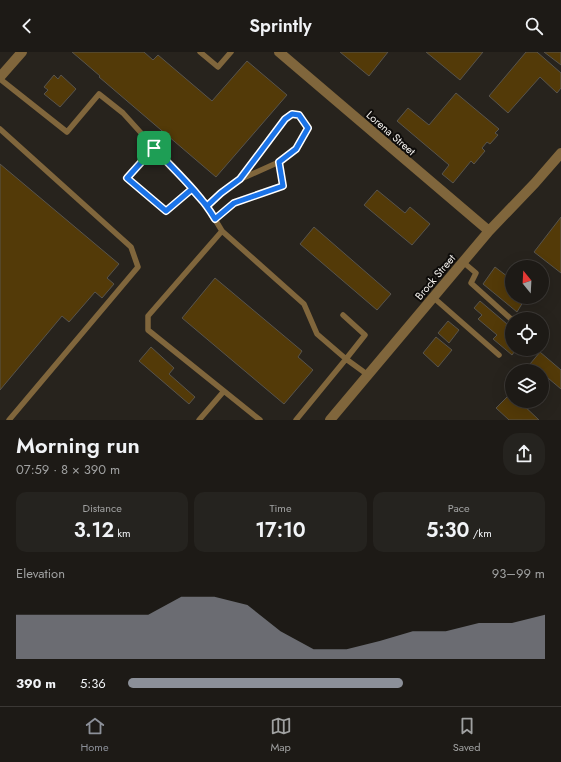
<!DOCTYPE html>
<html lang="en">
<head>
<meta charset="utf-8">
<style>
	body { margin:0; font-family:Jost,sans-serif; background:#25231f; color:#f1f3f6; height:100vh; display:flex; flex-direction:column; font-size:15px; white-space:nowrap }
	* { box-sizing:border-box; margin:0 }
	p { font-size:13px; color:#a0a1a1 }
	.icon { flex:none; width:22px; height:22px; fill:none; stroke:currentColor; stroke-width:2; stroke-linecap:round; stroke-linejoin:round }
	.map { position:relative; height:368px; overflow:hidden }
	.panel { display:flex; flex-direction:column; background:#1d1a16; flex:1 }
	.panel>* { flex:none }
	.needle { width:26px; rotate:342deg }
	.controls { position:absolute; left:505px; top:208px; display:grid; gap:8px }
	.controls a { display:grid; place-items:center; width:44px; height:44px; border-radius:50%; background:#1d1a16; box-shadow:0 4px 16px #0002,0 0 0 1px #3b3835; font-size:20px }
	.pin { position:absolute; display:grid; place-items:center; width:34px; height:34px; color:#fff; margin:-17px; border-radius:8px; box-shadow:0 2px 6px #0006 }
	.round { display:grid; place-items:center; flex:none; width:42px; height:42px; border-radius:16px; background:#25231f }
	.overview { display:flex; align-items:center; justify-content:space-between; height:68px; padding:0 16px }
	h1 { font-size:22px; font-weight:600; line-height:30px }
	.figures { display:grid; grid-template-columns:repeat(3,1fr); gap:6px; height:68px; padding:4px 16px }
	.figures div { display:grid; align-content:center; border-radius:10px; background:#25231f; text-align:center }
	.figures b { font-size:20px; font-weight:600 }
	.figures small { font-size:11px; font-weight:400 }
	.figures p { font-size:11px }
	.chart { height:112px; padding:8px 16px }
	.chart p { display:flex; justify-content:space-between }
	.chart svg { width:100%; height:72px; margin-top:4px; fill:#8c9099; opacity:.7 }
	ul { padding:0 16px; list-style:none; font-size:13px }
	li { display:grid; grid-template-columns:64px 48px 1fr; align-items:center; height:30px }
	li i { height:10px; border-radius:5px; background:#8c9099 }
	header { display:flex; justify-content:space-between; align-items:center; height:52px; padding:0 16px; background:#1d1a16; font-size:18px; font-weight:600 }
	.menu { display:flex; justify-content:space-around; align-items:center; height:56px; border-top:1px solid #3b3835; background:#1d1a16; font-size:11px; color:#a0a1a1 }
	.menu a { display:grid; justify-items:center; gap:2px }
	.menu .active { color:#8c9099 }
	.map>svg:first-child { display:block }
	.building { fill:#533a08; stroke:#58544d }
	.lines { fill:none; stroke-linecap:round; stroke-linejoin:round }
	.lane { stroke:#80663c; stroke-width:5.5 }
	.street { stroke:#80663c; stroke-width:10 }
	.route-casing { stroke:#fff; stroke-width:8 }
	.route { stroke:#1a73e8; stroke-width:5 }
	.labels { text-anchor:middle; stroke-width:4; stroke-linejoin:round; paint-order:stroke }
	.street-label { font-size:11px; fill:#f3f0ec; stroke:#0e0c0a }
</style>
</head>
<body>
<header><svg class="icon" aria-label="back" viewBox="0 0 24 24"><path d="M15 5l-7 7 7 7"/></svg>Sprintly<svg class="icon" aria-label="search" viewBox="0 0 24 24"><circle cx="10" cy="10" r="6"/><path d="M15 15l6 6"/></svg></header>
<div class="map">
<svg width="561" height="368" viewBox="0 0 561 368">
	<rect width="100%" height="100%" fill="#27231d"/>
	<path class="building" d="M72,0h72l9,8 5,-5 54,46 35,-40 40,34 -71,82 -117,-100 1,-1z
		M340,0h48l-19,24z
		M426,0h57l-23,28z
		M526,0h11l24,21v15l-4,5 -17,-16 -32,36 -19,-17z
		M544,0h17v13z
		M54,23l4,4 3,-4 15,14 -16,18 -16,-13 4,-4 -4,-3z
		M456,41l43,36 -4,4 3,2 -8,9 -3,-2 -5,6 3,3 -11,13 -3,-3 -18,22 -11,-9 7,-9 -52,-44 11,-13 21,17z
		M0,112l119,100 -12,14 7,6 -12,14 -7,-6 -26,30 -7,-6 -62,74z
		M377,138l28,23 5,-6 20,17 -18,21 -48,-40z
		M561,165v56l-27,-21z
		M314,175l77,67 -14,16 -77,-66z
		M495,215l17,13v17h14l-9,15 -34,-28z
		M215,226l87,73 -4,6 15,13 -29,34 -102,-86z
		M480,249l27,23 -1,2 6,5v18h4l-4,6 -19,-16 4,-4 -19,-16 4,-4 -8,-7z
		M448,269l11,9 -10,13 -11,-10z
		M436,285l16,13 -14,17 -15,-14z
		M151,295l23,21 -5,6 26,23 -6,7 -50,-43z
		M540,300l21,18v19l-19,-16v-2h-3l-9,-7z
		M511,341l1,1v7h7l20,19h-30l-13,-12z"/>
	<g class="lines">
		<path class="lane" d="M200,0l18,15 13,-15
			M0,27l67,53 32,-38 24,19 84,93 15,25
			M0,77l131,118 7,20 -129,153
			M154,96l-27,30 39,33 26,-22
			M207,154l14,-13 20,-14 38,-17 17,-13 12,-21 -9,-13 -7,-1 -7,5 -44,60
			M215,167l19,-16 49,-17 -4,-24
			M463,210l13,11 -5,10 40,36 11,-2 2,2
			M434,246l65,57
			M343,263l22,20 -19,24 22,16
			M542,281l1,1
			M199,368l25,-29
			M260,368l-112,-90v-14l74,-85 82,73 13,30 29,25 -50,61"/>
		<path class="street" d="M279,0l210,179
			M0,25l22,-25
			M330,368l159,-189 46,-48 26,-30"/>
	</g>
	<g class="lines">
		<g class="route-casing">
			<path id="route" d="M154,96c21,23 45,44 61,71l19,-16 49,-17 -4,-24 17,-13 12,-21 -9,-13 -7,-1 -7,5 -45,60 -19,14 -14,13 -15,-17 -26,22 -39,-33 27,-30"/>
		</g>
		<use href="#route" class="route"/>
	</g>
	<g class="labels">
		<g class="street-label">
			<text transform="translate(391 81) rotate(41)" y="4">Lorena Street</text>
			<text transform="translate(435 225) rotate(-50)" y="4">Brock Street</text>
		</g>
	</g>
</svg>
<div class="controls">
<a><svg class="needle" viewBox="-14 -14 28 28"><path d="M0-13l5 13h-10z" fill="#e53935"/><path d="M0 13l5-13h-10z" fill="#a0a1a1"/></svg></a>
<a><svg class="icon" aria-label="locate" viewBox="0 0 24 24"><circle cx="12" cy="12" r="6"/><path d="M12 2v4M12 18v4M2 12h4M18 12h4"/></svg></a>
<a><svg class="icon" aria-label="layers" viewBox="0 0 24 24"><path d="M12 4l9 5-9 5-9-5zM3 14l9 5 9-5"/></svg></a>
</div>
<div class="pin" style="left:154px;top:96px;background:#1e9e55"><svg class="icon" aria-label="arrive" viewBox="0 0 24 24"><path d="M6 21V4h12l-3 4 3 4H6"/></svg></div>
</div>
<section class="panel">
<div class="overview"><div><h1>Morning run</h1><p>07:59 · 8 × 390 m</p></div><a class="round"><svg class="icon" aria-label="share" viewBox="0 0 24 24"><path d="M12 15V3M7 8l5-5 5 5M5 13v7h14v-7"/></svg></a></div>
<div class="figures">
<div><p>Distance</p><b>3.12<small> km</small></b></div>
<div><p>Time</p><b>17:10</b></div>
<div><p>Pace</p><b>5:30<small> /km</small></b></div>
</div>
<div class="chart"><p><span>Elevation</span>93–99 m</p>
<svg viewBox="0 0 160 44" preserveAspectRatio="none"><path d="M0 44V17L10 17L20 17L30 17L40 17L50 6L60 6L70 11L80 27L90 38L100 38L110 33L120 27L130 27L140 22L150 22L160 17V44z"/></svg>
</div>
<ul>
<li><b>390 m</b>5:36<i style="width:66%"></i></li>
</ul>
</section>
<nav class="menu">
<a class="active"><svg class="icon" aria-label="home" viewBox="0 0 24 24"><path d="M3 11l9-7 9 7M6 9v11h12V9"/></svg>Home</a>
<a><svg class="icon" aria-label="map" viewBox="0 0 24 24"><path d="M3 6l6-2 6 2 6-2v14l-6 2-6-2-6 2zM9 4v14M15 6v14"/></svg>Map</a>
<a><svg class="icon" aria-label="saved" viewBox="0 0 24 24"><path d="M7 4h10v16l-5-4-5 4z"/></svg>Saved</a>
</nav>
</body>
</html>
